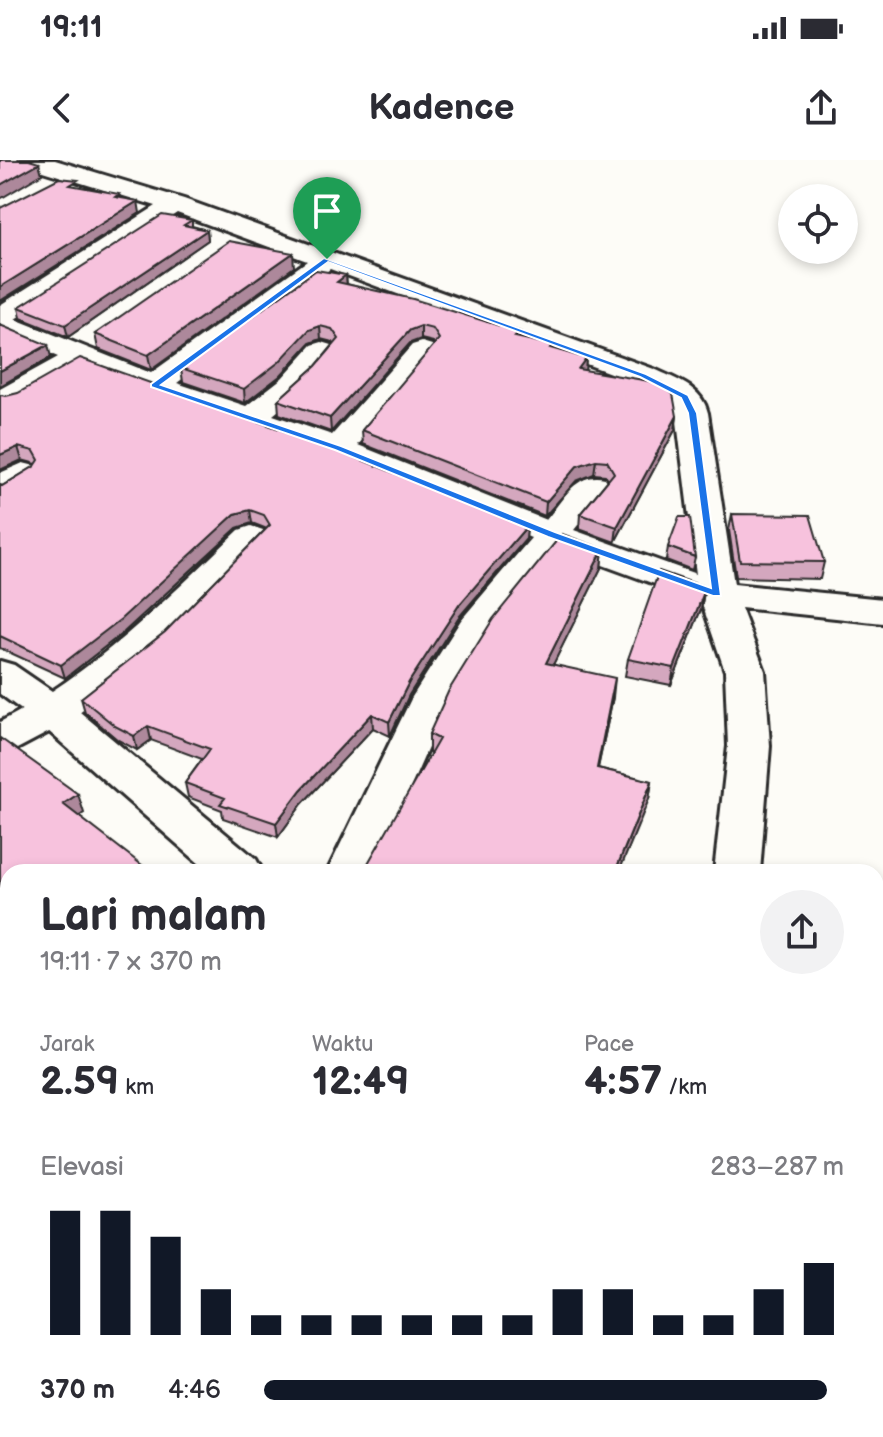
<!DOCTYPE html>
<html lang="id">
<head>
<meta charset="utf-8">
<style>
	body { margin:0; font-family:"Balsamiq Sans",sans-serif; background:#f2f2f3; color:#2b2b33; height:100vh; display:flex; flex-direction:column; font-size:30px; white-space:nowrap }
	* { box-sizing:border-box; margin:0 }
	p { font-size:26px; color:#7c7c81 }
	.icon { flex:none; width:44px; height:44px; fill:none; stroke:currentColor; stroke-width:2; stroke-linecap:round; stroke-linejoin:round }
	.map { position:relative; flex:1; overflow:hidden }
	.sheet { position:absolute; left:0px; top:704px; width:884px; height:574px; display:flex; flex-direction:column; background:#fff; border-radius:24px 24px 0 0; box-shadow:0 4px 12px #0003 }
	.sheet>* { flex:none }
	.tools { position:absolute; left:778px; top:24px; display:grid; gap:16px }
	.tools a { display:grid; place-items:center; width:80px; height:80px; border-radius:50%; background:#fff; box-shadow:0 4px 12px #0003; font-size:40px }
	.pin { position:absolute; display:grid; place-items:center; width:68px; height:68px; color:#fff; margin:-82px -34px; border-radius:50% 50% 50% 0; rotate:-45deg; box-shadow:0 0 8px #0007 }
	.pin .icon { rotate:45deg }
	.round { display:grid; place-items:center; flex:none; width:84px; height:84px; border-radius:42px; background:#f2f2f3 }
	.overview { display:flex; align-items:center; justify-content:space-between; height:136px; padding:0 40px }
	h1 { font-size:44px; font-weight:800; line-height:60px }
	.metrics { display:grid; grid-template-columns:repeat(3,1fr); gap:12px; height:136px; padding:8px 40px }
	.metrics div { display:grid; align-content:center }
	.metrics b { font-size:40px; font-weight:800 }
	.metrics small { font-size:22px; font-weight:400 }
	.metrics p { font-size:22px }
	.chart { height:224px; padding:16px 40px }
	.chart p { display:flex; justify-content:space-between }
	.chart svg { width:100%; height:144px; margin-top:8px; stroke:#111827; stroke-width:6 }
	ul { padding:0 40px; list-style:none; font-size:26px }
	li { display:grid; grid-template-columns:128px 96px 1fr; align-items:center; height:60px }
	li i { height:20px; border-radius:10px; background:#111827 }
	.status { display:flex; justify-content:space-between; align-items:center; height:56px; padding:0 40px; background:#fff; direction:ltr }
	.status svg { height:22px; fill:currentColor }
	header { display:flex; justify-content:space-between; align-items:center; height:104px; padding:0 40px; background:#fff; font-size:36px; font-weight:800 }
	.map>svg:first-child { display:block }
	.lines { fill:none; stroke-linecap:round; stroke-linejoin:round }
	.minor-casing { stroke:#2b2b2b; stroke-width:6 }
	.tertiary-casing { stroke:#2b2b2b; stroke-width:6 }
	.minor { fill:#fdfcf7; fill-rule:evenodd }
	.tertiary { fill:#fdfcf7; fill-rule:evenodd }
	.wall { fill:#d4a7be; stroke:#2b2b2b; stroke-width:2 }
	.shaded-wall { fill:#ad889b; stroke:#2b2b2b; stroke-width:2 }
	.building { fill:#f7c2dd; stroke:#2b2b2b; stroke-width:2 }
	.route { fill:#1a73e8; stroke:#fff; stroke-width:2; fill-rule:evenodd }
</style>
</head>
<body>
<div class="status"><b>19:11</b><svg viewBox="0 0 49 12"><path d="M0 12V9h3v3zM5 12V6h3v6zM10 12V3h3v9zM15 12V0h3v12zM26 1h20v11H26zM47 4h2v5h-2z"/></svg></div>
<header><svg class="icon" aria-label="back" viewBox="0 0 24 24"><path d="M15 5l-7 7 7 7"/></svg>Kadence<svg class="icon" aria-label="share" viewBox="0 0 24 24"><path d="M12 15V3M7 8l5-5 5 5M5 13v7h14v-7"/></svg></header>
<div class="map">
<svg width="883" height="1277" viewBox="0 0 883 1277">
	<rect width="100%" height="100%" fill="#fdfcf7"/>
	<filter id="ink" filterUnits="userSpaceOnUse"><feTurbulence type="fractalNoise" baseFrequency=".0125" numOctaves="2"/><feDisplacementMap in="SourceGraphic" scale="16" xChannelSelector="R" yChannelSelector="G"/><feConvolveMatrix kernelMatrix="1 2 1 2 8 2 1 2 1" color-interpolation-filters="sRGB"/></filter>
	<g filter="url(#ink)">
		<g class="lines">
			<g class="minor-casing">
				<path id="minor" d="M20,0h35l129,39 470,170c22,10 48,18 54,44l26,171 149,15v24l-142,-15 24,63 5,75 -10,126h-46l14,-126 -3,-75 -24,-70 -142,-52 -69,87 -44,71 -73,165h-46l85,-175 49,-77 70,-82 -204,-83 -184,-64 -60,-24 -63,36 -11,3 -9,-2v-15l58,-32 -58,-24v-28l156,-99 -133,-41zM177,53l130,48 -156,112 -136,-54zM330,109l302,112c16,8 41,14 44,32l20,161 -122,-44 36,-45 -5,-7c-29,-7 -42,22 -59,42l-188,-75 74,-88 5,-6 -5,-6 -10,-3 -10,3 -80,90 -59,-20c24,-19 46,-39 64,-64l-5,-6 -10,-3 -10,3 -30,33 -36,28 -69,-23z
					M23,303l12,3 5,7c-9,13 -25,21 -40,25v-25z
					M251,366l12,4 6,7 -6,7 -97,100 -98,78 -53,28 -15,5v-33c92,-48 165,-121 239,-192z
					M8,928v54l-8,3v-54z"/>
			</g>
			<g class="tertiary-casing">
				<path id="tertiary" d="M0,501l14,4 54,37 188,157 7,13h-54l-171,-150 -38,-28z
					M662,1270h68l3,7h-68z"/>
			</g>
			<use href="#minor" class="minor"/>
			<use href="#tertiary" class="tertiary"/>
		</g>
		<path class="wall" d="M192,60v6l15,4 1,10 -140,97 -47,-19 -2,-11z
			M294,107l-143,103 -53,-21 -3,-15z
			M346,115l1,9 173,48v6l32,7v4l34,9 -1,12 92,46 -2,14 -60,112 -36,-13 1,-15 28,-34 -3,-5 -11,-1 -18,7 -31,35 -182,-72 -1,-14 73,-85 -2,-3 -12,-3 -11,4 -79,89 -52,-18 -1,-14 38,-34 18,-22 -1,-2 -12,-3 -11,4 -30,33 -35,27 -62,-21 -2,-14z
			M0,235l527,131 -1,13 -68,79 -49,77 -19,41 -17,-8 -71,76 -24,33 -55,-19 -1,-8 -34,-13 -3,-14 17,-24 -51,-19 -14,10 -19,-10 -33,-28 -4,-14 84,-66 101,-103 -1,-1 -13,-5 -15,5 -113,104 -59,46 -65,-30v-163l2,1 33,-20 1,-2 -14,-4 -22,10z
			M732,354l92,48 -4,17 -84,-2 -7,-47z
			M668,387l27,10 -3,13 -26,-10z
			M603,389l-2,19 -48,96 60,33 -15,71 54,13 -3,18 -220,-46v-19z
			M704,432l-3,17 -30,76 -46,-9 3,-17z"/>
		<path class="shaded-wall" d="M39,3l3,11 -42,25v-14z
			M138,41l2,12 -140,88v-14z
			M207,70l1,10 -140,97 -3,-12z
			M293,93l1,14 -143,103 -3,-15z
			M346,115l1,13 -10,-6z
			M320,166l1,13 -11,4 -30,33 -35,27 -1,-14 65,-59z
			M421,166v13l-11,4 -79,89 -1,-14 80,-88z
			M48,185l3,12 -51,29v-15z
			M586,198l-1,14 -7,-3z
			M677,256l-2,14 -60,112 2,-15z
			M18,287l4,13 -22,10v-15z
			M596,300l-2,14 -18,7 -31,35 1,-14 31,-36z
			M250,350l2,13 -15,5 -113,104 -59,46 -4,-13 174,-151z
			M527,366l-1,13 -68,79 -49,77 -19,41 -1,-14 20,-40 50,-77z
			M603,389l-2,19 -56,113 1,-18z
			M704,432l-3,17 -30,76 3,-17z
			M615,518l-2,19 -19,89 3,-18z
			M372,554l1,14 -71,76 -24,33 -2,-14 25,-33z
			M148,566l3,14 -14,10 -3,-14z
			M652,621l-3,18 -30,73h-4z
			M78,634l6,19 -14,9 -7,-18z
			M8,842v23l-8,7v-24z
			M8,871v25l-8,7v-25z
			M8,1269v1h16l-6,7h-17z
			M315,1270h13l-7,7h-13z"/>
		<path class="building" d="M0,0h29l10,3 -39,22z
			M59,18l19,2 -8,5 49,9 -4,3 23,4 -138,86v-79z
			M162,55l30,5 -8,5 23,5 -142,95 -46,-18z
			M229,81l64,12 -145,102 -53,-21z
			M316,110l30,5 -9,7 76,17 107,33 -5,5 37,8 -2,3 36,10 -8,11 83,14 12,11 4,22 -60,111 -37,-13 34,-41 -7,-12 -11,-1 -19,6 -31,36 -184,-72 77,-91 -6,-10 -12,-3 -11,4 -80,88 -52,-18 38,-34 23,-27 -7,-10 -12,-3 -11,4 -30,32 -35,27 -63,-21z
			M0,165l48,20 -48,26z
			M80,198l245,87 202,81 -68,79 -50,77 -20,40 -17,-8 -71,76 -25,33 -56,-19 5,-6 -40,-15 25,-34 -62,-23 -14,10 -19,-10 -34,-28 84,-66 105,-107 -6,-10 -14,-5 -15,4 -114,105 -60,46 -61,-29v-151l2,1 33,-20 4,-6 -5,-9 -16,-4 -18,8v-60l6,1 12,-3z
			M732,354l78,1 14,47 -84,-1z
			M679,357h11l5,40 -27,-10z
			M562,374l41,15 -57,114 69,15 -18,90 55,13 -37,91h-252l76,-133 -10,-5 20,-44 44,-71z
			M659,411l43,15 2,6 -30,76 -46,-9z
			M0,578l78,56 -15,10 88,68h-143v130l-8,6z
			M0,864l8,7 -8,7z
			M8,1027v242l-8,8v-241z
			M138,1270h177l-7,7h-166z"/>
	</g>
	<path class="route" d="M324,98l322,116 42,21 9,18 24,183h-8l-165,-59 -213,-87 -184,-63v-3zM328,102l312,115 41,21 7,15 23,175 -156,-56 -214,-86 -180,-61z"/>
</svg>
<div class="tools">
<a><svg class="icon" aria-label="locate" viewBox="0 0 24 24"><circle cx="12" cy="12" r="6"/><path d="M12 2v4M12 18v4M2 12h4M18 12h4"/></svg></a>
</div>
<div class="pin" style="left:327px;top:99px;background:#1e9e55"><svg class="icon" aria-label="arrive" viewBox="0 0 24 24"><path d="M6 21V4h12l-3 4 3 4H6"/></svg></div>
<section class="sheet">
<div class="overview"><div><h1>Lari malam</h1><p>19:11 · 7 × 370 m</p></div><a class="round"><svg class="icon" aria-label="share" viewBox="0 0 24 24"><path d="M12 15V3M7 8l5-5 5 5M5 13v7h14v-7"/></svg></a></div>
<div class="metrics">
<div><p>Jarak</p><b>2.59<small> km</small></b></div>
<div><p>Waktu</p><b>12:49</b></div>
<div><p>Pace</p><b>4:57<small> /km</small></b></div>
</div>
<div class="chart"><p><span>Elevasi</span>283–287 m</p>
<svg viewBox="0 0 160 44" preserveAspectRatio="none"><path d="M5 44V6M15 44V6M25 44V14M35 44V30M45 44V38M55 44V38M65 44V38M75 44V38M85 44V38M95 44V38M105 44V30M115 44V30M125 44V38M135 44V38M145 44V30M155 44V22"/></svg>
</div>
<ul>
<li><b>370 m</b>4:46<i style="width:97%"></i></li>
</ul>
</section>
</div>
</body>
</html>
